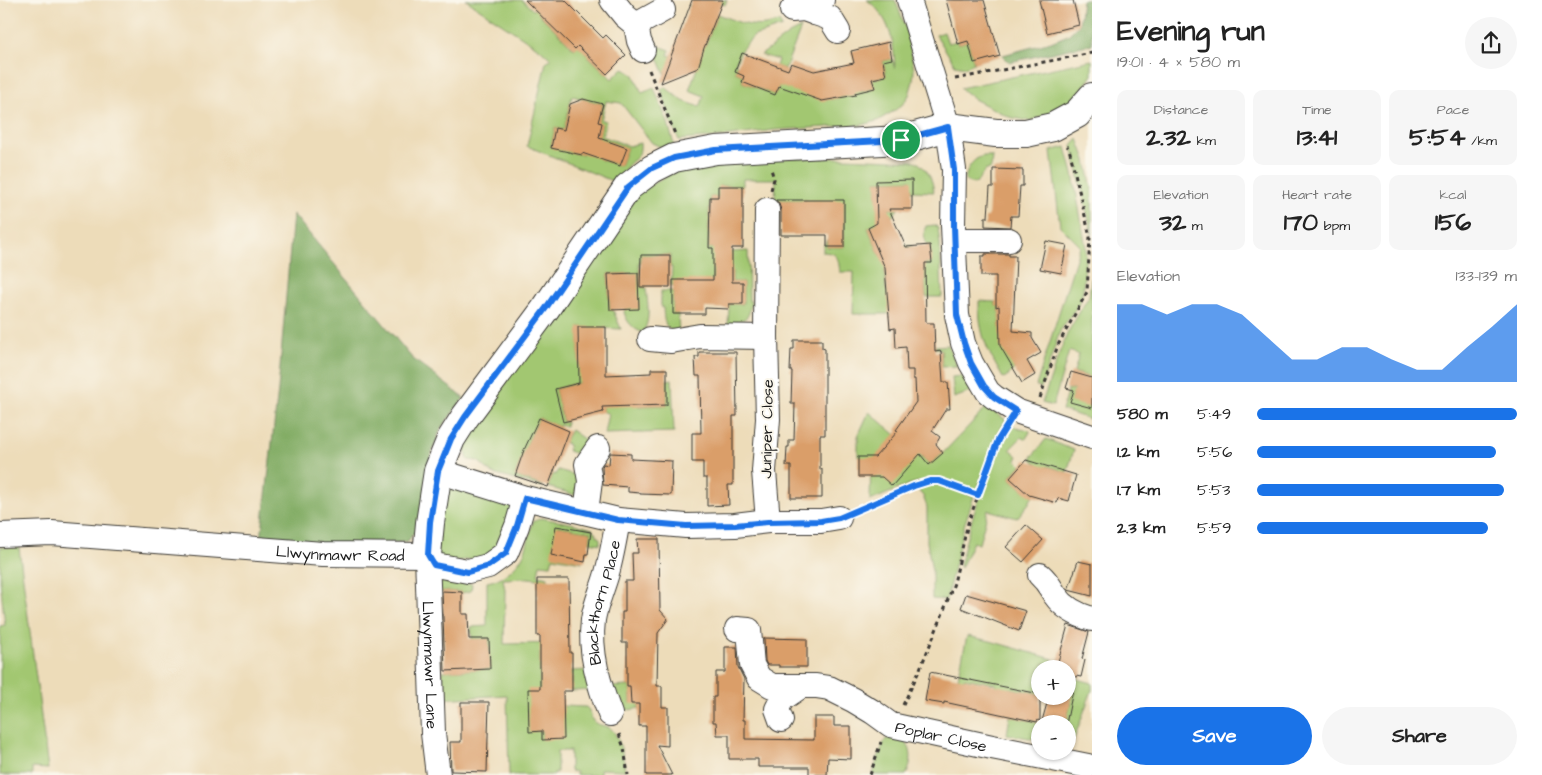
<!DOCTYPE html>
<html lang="en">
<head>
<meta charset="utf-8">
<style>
	body { margin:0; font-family:"Architects Daughter",sans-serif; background:#f6f6f6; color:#222; height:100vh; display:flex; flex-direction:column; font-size:19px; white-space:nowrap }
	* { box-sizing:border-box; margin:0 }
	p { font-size:16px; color:#767676 }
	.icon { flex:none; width:28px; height:28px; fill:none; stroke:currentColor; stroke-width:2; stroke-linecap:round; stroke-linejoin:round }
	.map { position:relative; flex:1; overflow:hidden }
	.drawer { display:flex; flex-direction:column; background:#fff; width:450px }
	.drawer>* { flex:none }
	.buttons { position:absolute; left:1031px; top:660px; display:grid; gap:10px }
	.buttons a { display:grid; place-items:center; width:45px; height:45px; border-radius:50%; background:#fff; box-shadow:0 1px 4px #0004; font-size:25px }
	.pin { position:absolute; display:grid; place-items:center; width:42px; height:42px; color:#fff; margin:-21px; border:2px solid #fff; border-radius:50%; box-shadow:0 1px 5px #0007 }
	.round { display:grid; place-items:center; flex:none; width:52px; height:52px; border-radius:26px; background:#f6f6f6 }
	.headline { display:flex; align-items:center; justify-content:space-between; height:85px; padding:0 25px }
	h1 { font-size:28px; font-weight:700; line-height:38px }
	.figures { display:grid; grid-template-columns:repeat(3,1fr); gap:8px; height:85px; padding:5px 25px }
	.figures div { display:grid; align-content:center; border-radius:10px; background:#f6f6f6; text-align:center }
	.figures b { font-size:25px; font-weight:700 }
	.figures small { font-size:14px; font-weight:400 }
	.figures p { font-size:14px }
	.chart { height:140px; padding:10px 25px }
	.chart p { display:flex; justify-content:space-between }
	.chart svg { width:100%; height:90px; margin-top:5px; fill:#1a73e8; opacity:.7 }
	.button { display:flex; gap:10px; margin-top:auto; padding:10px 25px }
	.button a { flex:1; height:58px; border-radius:30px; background:#1a73e8; color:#fff; font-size:20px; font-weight:700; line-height:58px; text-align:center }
	.button a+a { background:#f6f6f6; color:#222 }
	ul { padding:0 25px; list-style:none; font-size:16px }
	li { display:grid; grid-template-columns:80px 60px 1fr; align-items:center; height:38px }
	li i { height:12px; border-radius:6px; background:#1a73e8 }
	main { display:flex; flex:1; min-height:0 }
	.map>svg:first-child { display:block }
	.green { fill:#a2c771; stroke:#5f7246; fill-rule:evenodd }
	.forest { fill:#81ac63; stroke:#4e6440 }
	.building { fill:#da9e69 }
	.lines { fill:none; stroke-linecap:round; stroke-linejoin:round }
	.minor-casing { stroke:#3b3934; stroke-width:26 }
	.tertiary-casing { stroke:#3b3934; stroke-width:30 }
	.path { stroke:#3b3934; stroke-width:3; stroke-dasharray:4 4; stroke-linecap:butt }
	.minor { stroke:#fff; stroke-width:24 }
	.tertiary { stroke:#fff; stroke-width:28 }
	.route-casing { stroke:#fff; stroke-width:10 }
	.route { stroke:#1a73e8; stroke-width:6 }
	.labels { text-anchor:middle; stroke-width:4; stroke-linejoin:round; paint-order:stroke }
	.street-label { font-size:16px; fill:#1c1c1c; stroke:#fbf7ec }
</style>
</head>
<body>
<main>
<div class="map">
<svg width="1092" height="775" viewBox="0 0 1092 775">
	<rect width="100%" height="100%" fill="#fbf7ec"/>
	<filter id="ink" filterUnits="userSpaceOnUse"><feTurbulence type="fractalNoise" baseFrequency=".02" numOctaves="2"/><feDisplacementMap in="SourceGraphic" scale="10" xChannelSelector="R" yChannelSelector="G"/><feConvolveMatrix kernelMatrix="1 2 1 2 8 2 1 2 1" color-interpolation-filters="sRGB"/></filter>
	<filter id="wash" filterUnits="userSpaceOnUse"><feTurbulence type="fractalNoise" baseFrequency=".0096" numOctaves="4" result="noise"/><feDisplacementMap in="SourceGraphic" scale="20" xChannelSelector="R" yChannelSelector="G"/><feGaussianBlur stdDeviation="1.12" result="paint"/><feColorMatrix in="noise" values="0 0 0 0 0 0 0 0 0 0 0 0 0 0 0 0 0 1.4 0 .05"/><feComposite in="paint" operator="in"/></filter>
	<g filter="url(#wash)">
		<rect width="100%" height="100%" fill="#eddcb9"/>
		<path class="green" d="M466,0h56l11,10 3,-2 3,6 35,35 6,-6 7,12 25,24 11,-11 11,7 8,18 12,-5 14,35 6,22 -13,2 -9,-4 -31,-40 -15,-2 -5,19 5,1 -4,15 27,10 11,-3c1,17 -6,14 -14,25 -4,5 -5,10 -9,15l-90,-37 19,-84 5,-3 -11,-10zM572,96l31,8 -5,18 4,2 -4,16 -12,-2 -4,17 -31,-8 4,-19 9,2zM605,140l22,8 -7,18 -21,-7z
			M702,0h25l-2,5 -10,-3 2,12c25,9 35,16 62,8l3,5 -28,9 -13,14 -6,15 3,1 -3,6 9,4 -2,6 33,13 7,-17 41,7 3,15 29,-5 -2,-14 8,11 13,-4 -2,-9 14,-3 -3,-15 9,-2 3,10c-1,-28 -5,-52 -28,-69h28l11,28 8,41 -1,12 -4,14 -5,8 -10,8 -17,10 -15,4 -88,5 -51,7 -44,3 -8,-18 -10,-33 4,-2 18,14 17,6 4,-11 -15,-6 11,-30 -12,-4 17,-10 12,-31 -28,-9z
			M801,28l-16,41 -9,-3 2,-6 -17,-5 28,-21z
			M944,32l4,11 9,-2 1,3 10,-3 6,22 -9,4 -10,-2 -19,-30z
			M653,44l17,6 -2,5 4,1 -7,19z
			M1092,60v15l-18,26 -22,12 -23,8 -20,-4 -35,-18 -14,-11z
			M1078,139l8,21 6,30v45l-20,-89z
			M1066,147l7,27 13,74 -3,43 -3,11 -20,29 -19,57 -5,-2 44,-140 -20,-20 -9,-75z
			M984,156h8l-1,12 -6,3 -9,12h-6l-5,-3c2,-11 7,-22 19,-24z
			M769,158h75l72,3c12,9 16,16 18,31l-22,-1 -1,-11 -35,1 1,17 6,11h15l-5,7 -25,12 12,28 26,-11 6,1 2,18 17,-1 -1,-18h-3c-3,-6 -4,-13 -1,-19l9,-1 3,3 2,16 2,53h-16l-2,-30 -39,2 1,21h16l1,24h-50l1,-42h-14c-2,-14 -1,-19 -17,-20v-5l4,-8v8h17v-47l-36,35 -1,-35h-32l1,-21h-33v7h-24l-1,11h-8l-1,20h3l-1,4 -2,1v26h5v5l34,-2 1,50h2c-2,24 -8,15 -23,25l1,-22h14v-22h-11v-11h-19v9l-31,6h-9l-2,-1 1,-18h-2v-12h-29v7h-2l1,23 1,2h5c1,14 6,34 -4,46 -9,-5 -15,-10 -18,-21l13,-39 -29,1 2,36h3l8,19 -42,-2v39l61,41 2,-1 25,-1v-25l5,-1 2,53 -70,2 4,-21 -5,-1 -5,-20 -12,-11 -31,8 8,33h3v4l-6,-1 -1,2 -20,-9 -12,26 -12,32 28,10v1l-50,-13 -15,-13 -10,-1 -3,-11 2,-16 169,-240 51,-28z
			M1092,270v108l-18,-6 5,-17 -10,-4 -16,55 -11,-3 18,-52 8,-19 21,-36z
			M661,291h12v23h5l1,20c-15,-6 -15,-11 -16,-26l-2,-1z
			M979,301l17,1v4h3l1,21 14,42 -6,7 -5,2c-16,-28 -24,-43 -24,-77z
			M948,345l9,21 -15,1 -1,-18 -6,-1v-2z
			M962,376l11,15 -19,7 -2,-21z
			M1068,389l6,1 -3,11 21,2v17l-30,-10z
			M987,407l19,13 -11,19 -18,52 -39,-14 -28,7 -40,17 1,-43 -13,-1v-21l11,-24 54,46 6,7 14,-12z
			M1011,426l18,4 1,2 -5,8 -3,-3 -12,12 8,7 -2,4 5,5 -11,13 15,13 19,-21 -13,-12 15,-19 28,11 -7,22 -19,-6 -19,37 -12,15 -29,-8 -9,34 -6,-2 -12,26 -1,-3c7,-32 17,-63 29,-94 6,-15 10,-33 22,-45z
			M571,430l20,14 -9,11 -5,-1 -9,-3 1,-6 -5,-3z
			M558,470l18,5 4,7 2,15 -34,-10 5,-13 2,1z
			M438,471l87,27 -19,55 -71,12z
			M937,484l37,12 -10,30 -18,74 -14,-1v-28l-5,-29v-35l-4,-11 -6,-7 7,-4z
			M541,518l34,6 18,5 7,10v5l-10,-2 1,-10 -34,-6 25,34v2l-29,-5 -2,8 -11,-1 -2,11 10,2v3l-19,-2 -26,1 2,11 -1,54 61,-1 -1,9 -24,1v38l-11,40h13v8l21,-33 23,1c5,4 4,9 7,14 3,4 10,4 15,6 11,4 16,32 17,43l-25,-1v6h-24v-3l-6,-1v-20h-13v21l-4,3h-44l-2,-80 -67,4 2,-28 48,-2 -1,-30h-17l-1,-12 16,-1v-44c14,-2 28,-13 35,-25 6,-10 7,-24 11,-35z
			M0,547l19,1 29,221 -16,-1v7h-32v-149l5,-1 -5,-44z
			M444,579l28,5 -1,7 -9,2v-1l-20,-1 -1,2h-5l4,-13z
			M967,636l23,5 63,18v4l6,1 -1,5h-3l1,-3 -12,-3 -1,6h-3v25l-30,-6 -15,5 1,-9 -32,-6 -2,6 -5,-1z
			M588,670l6,20 -22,1v-20z
			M1068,674l10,3v2l14,4v7l-18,49 -2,3 -4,2v-20h-2l6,-27 -4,-1z
			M630,686l1,17 8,1v4c-7,2 -14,3 -20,-1l-8,-20z
			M1010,716l27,6 -3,17 -27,-5z
			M891,737c3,1 9,2 12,4 11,6 9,24 3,34h-33l3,-12 9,-23z"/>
		<path class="forest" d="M1082,0h10v44l-82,18 -5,-3 -2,-4 48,-13 17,-7 11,-10z
			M293,214l119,144 52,40 -23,30 -13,36 -7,59 -13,18 -39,6 -108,-7 17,-150z"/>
		<g id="blocks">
			<path class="building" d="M525,0h40l38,38 3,-3 20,20 -19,19 -29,-28 -3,3z
				M692,0h31l-19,48 -6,20 -37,15z
				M946,0h38l16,56 -26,7 -6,-22 -10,3z
				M1039,0h34l6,25 -32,8z
				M889,42l3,17 -9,2 3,15 -14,3 3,9 -20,5 1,2 -34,6 -43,-15 -4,9 -33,-13 2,-6 -9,-4 7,-19 46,17 3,-7 23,8 40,-8 -3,-12z
				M583,99l20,5 -5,18 4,1 -3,15 28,10 -7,18 -38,-13v2l-31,-7 4,-20 9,2 6,-26z
				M993,169l30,1v16h-3l-2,30h-7l-1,11 -25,-1v-9h3l2,-30h3z
				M912,180v29h-23l17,38 24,-2 2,18h-7l1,60h8l1,29 6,-1 2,31h5l2,27h-4l-14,22 8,6 -4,7 7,9 -14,12 -9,-11 -28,32 -10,-9h-24v-20h17l23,-26 -2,-1 20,-28 -1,-23h-2v-9h-6l-1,-23 -10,1 -1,-20 -5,1 -5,-61 -17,-40 9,-5 -1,-42z
				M718,186h25v62h-11v34h11v22h-14v5l-24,-1v6h-32v-34h40v-32h-4l1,-51h8z
				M776,200h68v47h-17v-12h-46v-25l-2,-6z
				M1046,241l21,4 -6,28 -21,-4z
				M985,254h24v2h7l-3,75 19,2v5l9,15 -14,8 8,14 -13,8 -22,-37 -1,-40 -3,1v-31h-15v-20h4z
				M641,255h29v32h-30z
				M638,273l1,36 -29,1 -2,-36z
				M578,327h28v48l45,-2v-4h16v36l-65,2 1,5 -40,10 -8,-33 24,-6z
				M794,340h28v8l3,1v86h-5v35l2,-1v29h-31v-32h-5l1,-19h2v-7h5l1,-36h-4l1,-33h-2l1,-22h3z
				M699,352h37l1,64h-4v69h-5l1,20 -22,1v-28h-4v-16h-11v-29h9l-1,-57h-4l-1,-19h4z
				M1071,372l21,6v30l-22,-6 4,-12 -8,-2z
				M539,418l30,13 -21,56 -33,-11 9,-26z
				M610,453l21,1v5l41,2 -1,34 -31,-1v-1l-12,-1v-5l-25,-2 -1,-18 1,-3 6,1z
				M1026,460l50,15 -7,26 -11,-3 -1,5 -28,-8 -19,-17z
				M1026,525l17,15 -20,22 -17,-15z
				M556,526l35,6 -3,22h-2l-1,8 -34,-7z
				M637,539h22l1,71 8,9 -10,14 -1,53h5v21h6v39l-11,-1 15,30h-26v-49h-7v-22h-8l-1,-18h-3v-43h-5v-31h3v-31h8l-1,-28h6z
				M1078,561l14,3v32l-24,-6z
				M537,579h32l1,74h2v38h-9l1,48 -22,1v-9l-13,1 -1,-43h12v-53h-3z
				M442,591l20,1v22h6l1,25h20l1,30 -45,2z
				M966,594l60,17 -7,20 -58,-23z
				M1068,625l21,7 -7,27 3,1 -4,17 -5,-1 -10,48h-12l-12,-3 7,-25h19v-27h-12z
				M764,638l43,1v28h-28v-2h-12l-2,-4z
				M725,647h12l1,20 6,12 -1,41h2v19l69,1v-23h20v9h17v33l-23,-1 -1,17h-18v-8h-51v-8h-29v-24h-12l-1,-13h-3v-25h3v-25h9z
				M930,672l110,22v27l-2,-1 -1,2 -93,-20v2l-19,-3z
				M461,702h28l-2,70 -36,-1 -1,-29h11z"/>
		</g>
	</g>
	<g filter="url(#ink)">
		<use href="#blocks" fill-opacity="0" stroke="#3b3934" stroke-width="1"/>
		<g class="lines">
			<g class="minor-casing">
				<g id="minor">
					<path d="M612,0l13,16 11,9 3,16 4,9"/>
					<path d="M822,0l-7,13 15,5 8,13"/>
					<path d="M909,0l39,127 6,43 -1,55 4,90 6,28 8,20 17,29 6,5 22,14 76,26"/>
					<path d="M792,10l12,-1 11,4"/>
					<path d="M636,25l27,-15"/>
					<path d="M767,210l-1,127 2,82 -4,52 4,50"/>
					<path d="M955,240h54"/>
					<path d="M650,339l21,2 29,-5 66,1"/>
					<path d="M438,471l87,27 93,22 68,6 49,-1 33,-4h53l18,-3"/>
					<path d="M586,512l4,-31 -3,-17 11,-16"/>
					<path id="s1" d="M0,535l52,-2 271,21 104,1"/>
					<path id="s2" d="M427,555l6,178 5,42"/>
					<path d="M427,555l8,10 33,6 20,-5 18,-13 11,-27 8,-28"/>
					<path d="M1040,575c8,7 9,11 15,20 9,13 22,20 37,24"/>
					<path id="s3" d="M737,629l12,1 3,35 7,13 13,8h44l13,2 24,12 20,12 18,13 101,22 96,19"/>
					<path id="s4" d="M610,714c-11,-29 -21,-62 -17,-94 2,-15 10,-32 14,-47 5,-18 8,-36 11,-53"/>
					<path d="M781,720l-4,-11 5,-10 19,-13"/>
				</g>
			</g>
			<g class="tertiary-casing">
				<path id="tertiary" d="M427,555l3,-32 8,-52 13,-32 14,-22 81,-109 82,-121 24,-18 22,-11 42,-8 185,-10 47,-13 48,6h30l27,-6 24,-13 15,-17"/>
			</g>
			<path class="path" d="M649,70l26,64
				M955,79l137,-26
				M771,190l3,-11 -3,-10
				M1040,398l18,-53 29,-53 3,-55 -21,-89 -2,-2
				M857,510c19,-8 61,-31 80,-29 14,1 28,9 41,14
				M903,705l16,-34 21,-50 14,-38 14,-60 30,-82 7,-13
				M619,734l5,14 4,27
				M870,775l11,-33"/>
			<use href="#minor" class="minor"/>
			<use href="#tertiary" class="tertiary"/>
		</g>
	</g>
	<g class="lines" filter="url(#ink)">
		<g class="route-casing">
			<path id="route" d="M948,127l6,43v55l3,90 7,28 7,20 13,23 10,11 22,14 -18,29 -20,55 -39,-14h-9l-16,5 -75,32 -18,3 -53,1 -33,3 -49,1 -68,-6 -93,-22 -8,28 -11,27 -18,13 -20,6 -34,-7 -6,-10 2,-33 8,-51 13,-32 14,-22 81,-109 82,-121 24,-19 22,-10 42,-8 185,-10z"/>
		</g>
		<use href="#route" class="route"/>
	</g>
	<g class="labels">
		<g class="street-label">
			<text transform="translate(766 429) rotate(-89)" y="6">Juniper Close</text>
			<text dy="6" stroke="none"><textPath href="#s1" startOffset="341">Llwynmawr Road</textPath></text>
			<text dy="6" stroke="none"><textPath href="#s4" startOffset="115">Blackthorn Place</textPath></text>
			<text dy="6" stroke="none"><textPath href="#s2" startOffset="110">Llwynmawr Lane</textPath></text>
			<text dy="6" stroke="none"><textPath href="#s3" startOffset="258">Poplar Close</textPath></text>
		</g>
	</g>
</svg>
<div class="buttons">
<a>+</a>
<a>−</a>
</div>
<div class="pin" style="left:901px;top:140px;background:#1e9e55"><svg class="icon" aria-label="arrive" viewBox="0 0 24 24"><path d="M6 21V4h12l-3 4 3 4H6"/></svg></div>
</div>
<section class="drawer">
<div class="headline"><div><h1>Evening run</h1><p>19:01 · 4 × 580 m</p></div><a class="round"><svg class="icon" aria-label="share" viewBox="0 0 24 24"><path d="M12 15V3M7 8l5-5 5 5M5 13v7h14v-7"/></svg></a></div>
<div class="figures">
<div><p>Distance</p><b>2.32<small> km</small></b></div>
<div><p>Time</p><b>13:41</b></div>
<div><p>Pace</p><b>5:54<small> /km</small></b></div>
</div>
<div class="figures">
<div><p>Elevation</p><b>32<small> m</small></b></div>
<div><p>Heart rate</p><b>170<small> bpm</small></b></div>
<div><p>kcal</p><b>156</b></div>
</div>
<div class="chart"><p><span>Elevation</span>133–139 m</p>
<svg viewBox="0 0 160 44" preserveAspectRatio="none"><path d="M0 44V6L10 6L20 11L30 6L40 6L50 11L60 22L70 33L80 33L90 27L100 27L110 33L120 38L130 38L140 27L150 17L160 6V44z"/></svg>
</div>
<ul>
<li><b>580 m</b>5:49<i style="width:100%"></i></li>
<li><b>1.2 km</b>5:56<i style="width:92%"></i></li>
<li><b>1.7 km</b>5:53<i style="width:95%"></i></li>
<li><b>2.3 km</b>5:59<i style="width:89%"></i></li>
</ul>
<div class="button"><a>Save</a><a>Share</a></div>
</section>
</main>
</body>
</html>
